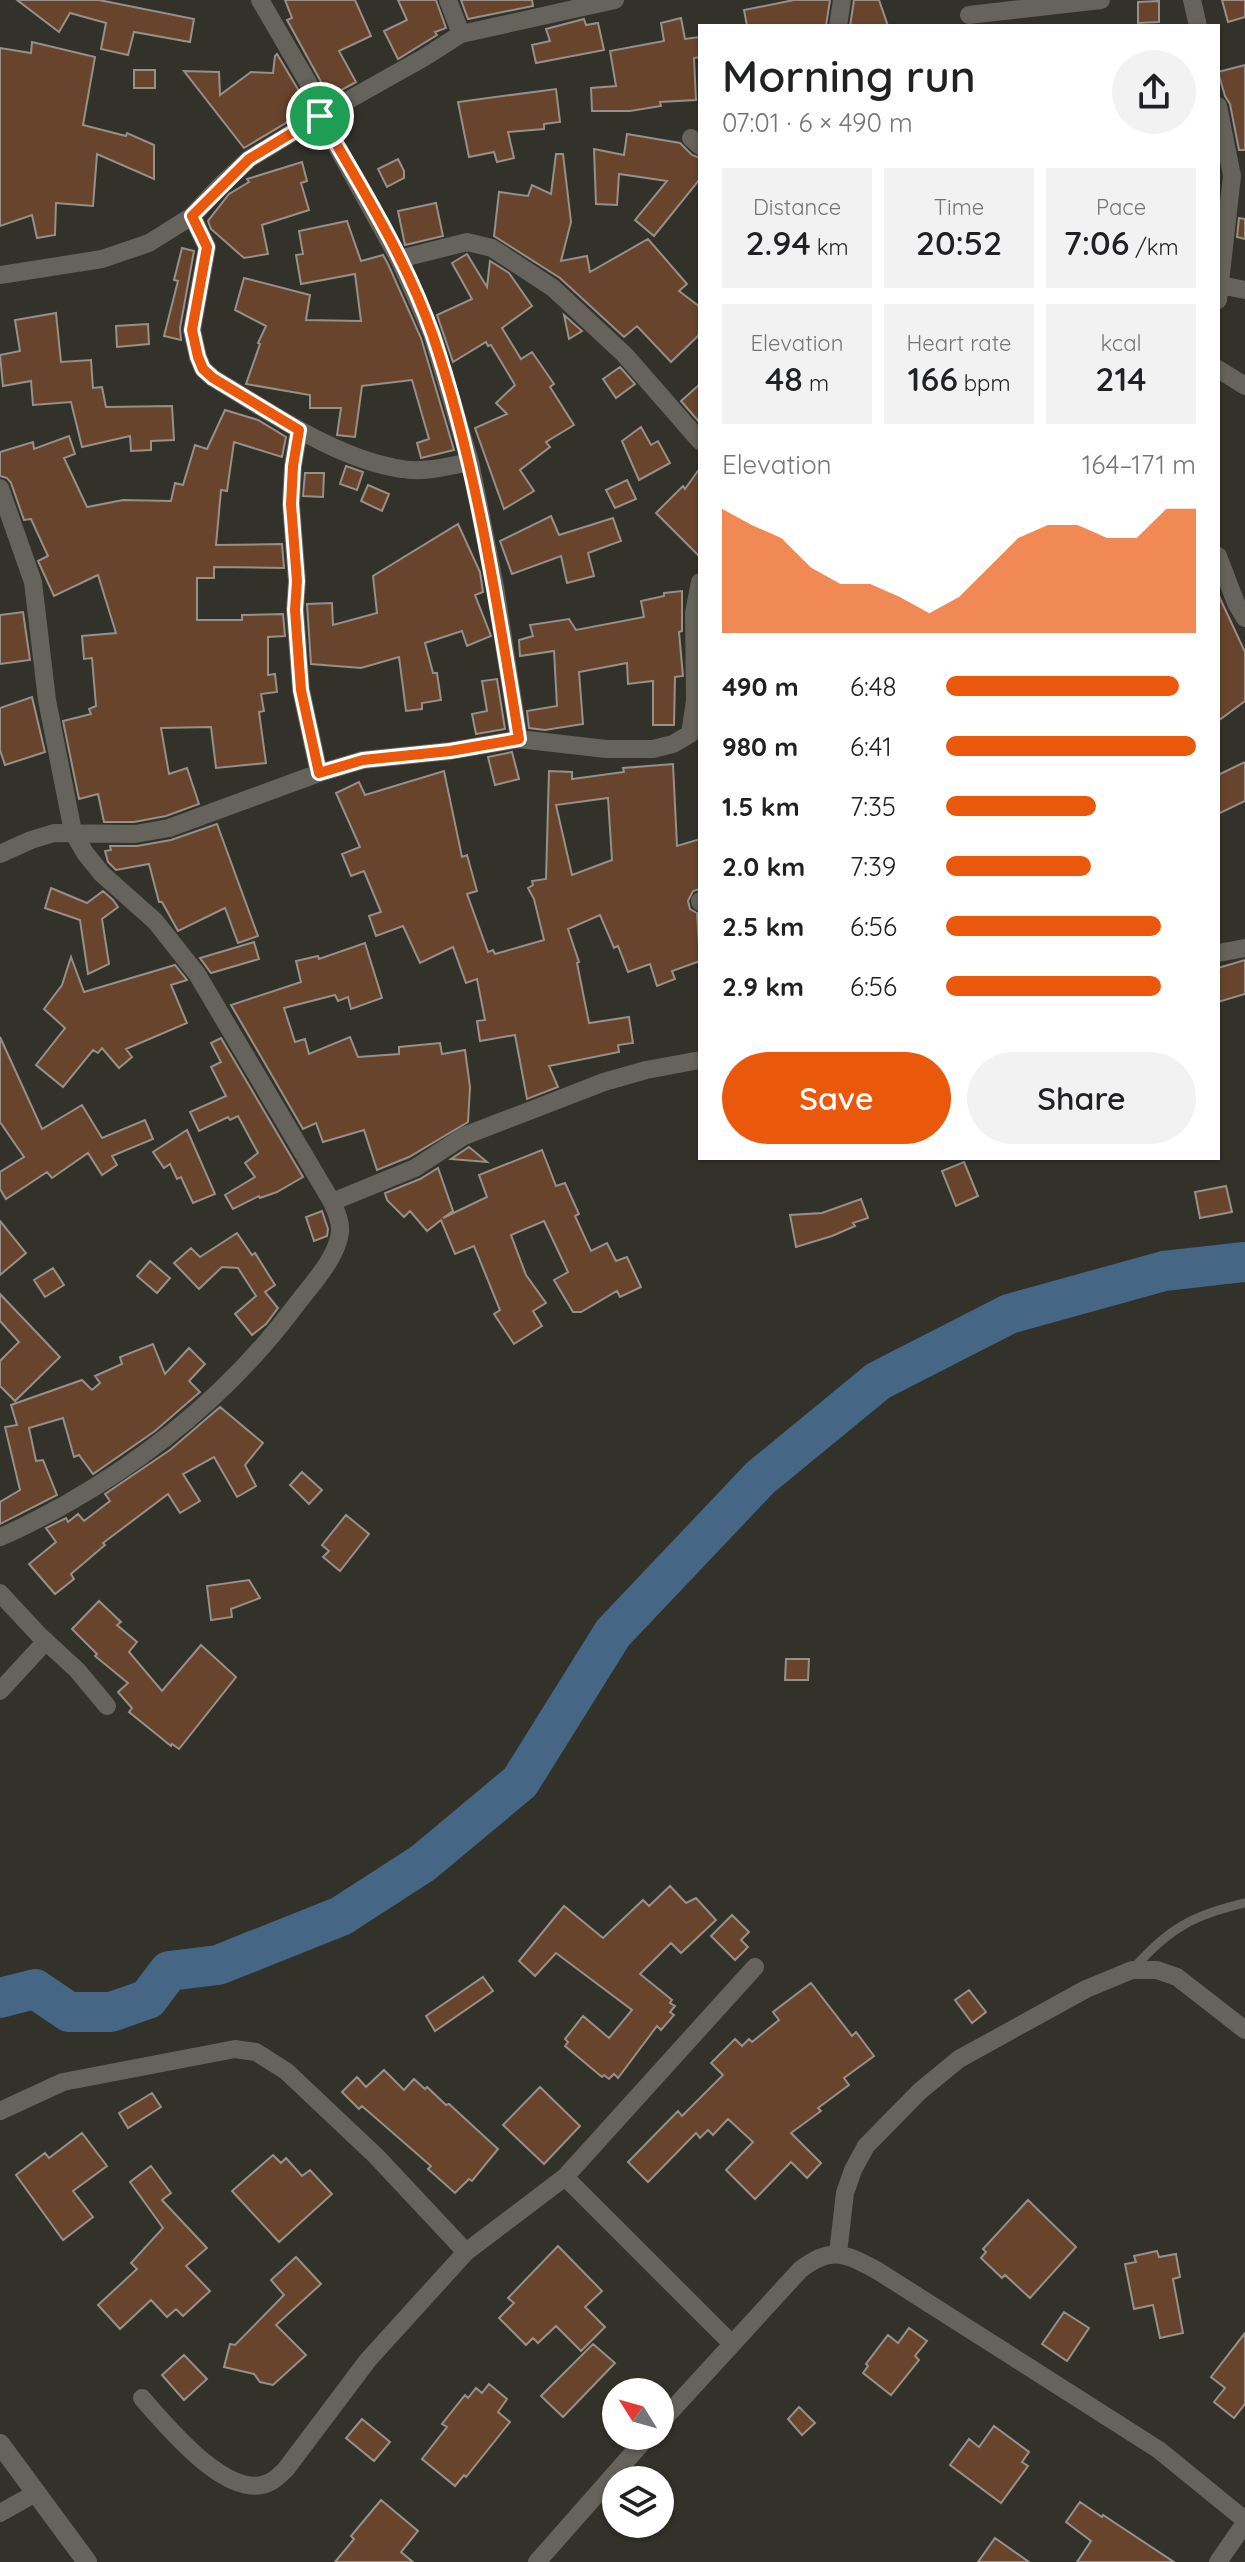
<!DOCTYPE html>
<html lang="en">
<head>
<meta charset="utf-8">
<style>
	body { margin:0; font-family:Quicksand,sans-serif; background:#f2f2f2; color:#202124; height:100vh; display:flex; flex-direction:column; font-size:30px; white-space:nowrap }
	* { box-sizing:border-box; margin:0 }
	p { font-size:26px; color:#757577 }
	.icon { flex:none; width:44px; height:44px; fill:none; stroke:currentColor; stroke-width:2; stroke-linecap:round; stroke-linejoin:round }
	.map { position:relative; flex:1; overflow:hidden }
	.details { position:absolute; left:698px; top:24px; width:522px; height:1136px; display:flex; flex-direction:column; background:#fff; border-radius:0px; box-shadow:0 2px 6px #0004 }
	.details>* { flex:none }
	.needle { width:52px; rotate:307deg }
	.controls { position:absolute; left:602px; top:2378px; display:grid; gap:16px }
	.controls a { display:grid; place-items:center; width:72px; height:72px; border-radius:50%; background:#fff; box-shadow:0 2px 6px #0004; font-size:40px }
	.pin { position:absolute; display:grid; place-items:center; width:68px; height:68px; color:#fff; margin:-34px; border:4px solid #fff; border-radius:50%; box-shadow:0 2px 8px #0007 }
	.round { display:grid; place-items:center; flex:none; width:84px; height:84px; border-radius:42px; background:#f2f2f2 }
	.headline { display:flex; align-items:center; justify-content:space-between; height:136px; padding:0 24px }
	h1 { font-size:44px; font-weight:600; line-height:60px }
	.stats { display:grid; grid-template-columns:repeat(3,1fr); gap:12px; height:136px; padding:8px 24px }
	.stats div { display:grid; align-content:center; border-radius:0px; background:#f2f2f2; text-align:center }
	.stats b { font-size:34px; font-weight:600 }
	.stats small { font-size:22px; font-weight:400 }
	.stats p { font-size:22px }
	.chart { height:224px; padding:16px 24px }
	.chart p { display:flex; justify-content:space-between }
	.chart svg { width:100%; height:144px; margin-top:8px; fill:#ea580c; opacity:.7 }
	.button { display:flex; gap:16px; margin-top:auto; padding:16px 24px }
	.button a { flex:1; height:92px; border-radius:48px; background:#ea580c; color:#fff; font-size:32px; font-weight:600; line-height:92px; text-align:center }
	.button a+a { background:#f2f2f2; color:#202124 }
	ul { padding:0 24px; list-style:none; font-size:26px }
	li { display:grid; grid-template-columns:128px 96px 1fr; align-items:center; height:60px }
	li i { height:20px; border-radius:10px; background:#ea580c }
	.map>svg:first-child { display:block }
	.lines { fill:none; stroke-linecap:round; stroke-linejoin:round }
	.river { stroke:#456684; stroke-width:40 }
	.building { fill:#68442d; stroke:#978f8a; stroke-width:2; fill-rule:evenodd }
	.service { stroke:#65635b; stroke-width:9 }
	.minor { stroke:#65635b; stroke-width:18 }
	.tertiary { stroke:#65635b; stroke-width:20 }
	.route-casing { stroke:#fff; stroke-width:16 }
	.route { stroke:#ea580c; stroke-width:10 }
</style>
</head>
<body>
<div class="map">
<svg width="1245" height="2562" viewBox="0 0 1245 2562">
	<rect width="100%" height="100%" fill="#32312a"/>
	<g class="lines">
		<path class="river" d="M0,1998l35,-9 34,23h42l37,-13 21,-28 49,-6 123,-49 82,-53 97,-81 93,-149 147,-155 118,-97 131,-67 155,-43 81,-9"/>
	</g>
	<path class="building" d="M17,0h82l95,19 -4,23 -56,-10 -6,23 -27,-6 5,-26 -36,-10 -11,19z
		M285,0h70l16,36 -32,15 17,31 -29,16 -7,-18 -33,-60 5,-2z
		M398,0h38l10,28 -11,4 2,3 -39,24 -14,-28 23,-11z
		M461,0h71l1,6 -65,13z
		M794,0h36l-4,26h-79l-3,-16z
		M854,0h25l9,26h-38z
		M1222,0h23v17l-17,5z
		M1159,1v21l-21,1v-21z
		M681,18l4,21 15,-2v20l-6,1 2,42 -36,2 1,4 -31,5h-38l-1,-23 25,-2 -6,-35 54,-10 -3,-18z
		M584,19l2,6 12,-2 6,27 -68,13 -4,-18 18,-4 -4,-12z
		M32,42l63,15 -12,68 43,11 1,-3 27,12v34l-57,-25 -4,52 -37,-3 -1,32 -18,3 -5,-23 -32,11v-178l31,5z
		M277,54l22,37 7,20 -62,37 -60,-77 35,1 1,23 31,-23 22,1 2,-17z
		M1245,65v85h-6l-9,-46 -5,-8 -7,-24z
		M134,70h21v18h-21z
		M556,89l4,33 -16,2v5l-36,3 6,26 -17,4 -3,-10 -25,5 -11,-55z
		M627,134l53,9 12,12 8,3v21l-46,57 -19,-16 32,-39 -48,-7 -2,31 -21,-1 -2,-55 30,6z
		M556,154h7l8,68 -10,39 26,-5 3,16 58,-33 39,45 -8,7 21,16v27l-29,28 -34,-36 -13,11 -64,-59 -66,-42 5,-44 29,4 4,-11 19,9z
		M398,159l6,12v7l-17,9 -9,-18z
		M302,162l5,19 -6,2 8,27 -47,15 6,29 -24,4 -33,-29 -3,-8 21,-27 20,-12 -2,-3z
		M436,203l7,33 -38,9 -7,-34z
		M1239,218l6,1v20l-8,-2z
		M347,221l14,40 22,-6 5,9 33,74 33,112 -33,8 -4,-15 12,-4 -17,-59 -50,6 -7,51 -18,-2 4,-27h-31v-13l-64,-11 14,-40 -2,-1 8,-17 -31,-16 9,-32 66,17 -4,25 55,1 -6,-47 -54,10 -5,-29 7,-1 -4,-23z
		M182,248l12,3 -14,77 1,12 -17,-4 14,-55 -4,-1z
		M467,254l20,33 3,-26 19,12 23,33 -30,22 19,31 11,-7 22,32 -4,3 24,38 -28,17 4,5 -30,23 14,21 -30,18 -29,-81 32,-14 -11,-11 19,-18 -24,-40 -3,1 -2,-4 -33,20 -16,-47 35,-16 -20,-36z
		M56,313l5,49 30,-2 2,28 9,-1 4,20 66,-1 2,34 -23,1v9l-20,1 -1,-15 -48,11 -11,-45 -38,3 -2,-24 -28,5 -3,-31 20,-4 -5,-31z
		M564,315l18,16 -13,8z
		M148,324l1,20 -32,3 -1,-21z
		M620,367l15,17 -19,14 -13,-19z
		M700,384v39l-19,-22z
		M225,410l33,10 28,17 -4,20 -48,-15 -7,49 -6,-1 -5,55 66,-1 2,24 -70,-1v11h-17v42h45v-5l41,-1 2,22 -17,1v38l7,-1 2,18 -16,2 3,17 -5,1 7,51 -50,5 -5,-41 -50,1 8,46 18,-6 12,36 -33,12 -32,6h-30l-6,-28 -19,5 -16,-78 28,-7 -2,-5 7,-3 -4,-48 -8,1 -2,-23 34,-3 -18,-58 -44,21 -16,-35 10,-5 -17,-37 -7,1 -13,-37 -4,-5 -7,-2v-24l33,-10 1,7 35,-13 6,18 -11,4 23,49 36,-7 48,1 4,-18 8,2 12,-40 12,4z
		M641,427l10,18 7,-4 12,22 -31,17 -17,-39z
		M346,466l17,6 -6,18 -17,-6z
		M700,468v89l-44,-44 27,-27 2,3z
		M305,473h19l-1,24 -20,-1z
		M627,480l9,19 -21,9 -9,-18z
		M368,485l21,9 -7,17 -21,-10z
		M551,516l8,19 54,-17 8,23 -33,12 6,23 -27,7 -6,-27 -49,18 -12,-33z
		M458,524l22,48 3,20 -8,3 16,41 -24,10 -5,-15 -37,12 8,30h4l4,27 -19,3v6l-16,2 -7,-54 -38,11 -50,-4 -4,-60 25,-1 1,22 44,-12 -4,-37z
		M682,591v40l-3,1 4,44 -8,1 -1,48h-21v-44l-25,3 -1,-21 -48,9 4,52 -38,6 -16,-2 -2,-17 30,-5 -3,-55 -34,5 -1,-16 14,-4 -3,-11 39,-6 7,11 68,-13 -3,-16 23,-5v-3z
		M1218,594l27,58v49l-27,20z
		M23,612l7,48 -30,4v-49z
		M497,679l8,50 -29,5 -4,-20 15,-3 -5,-30z
		M32,697l13,55 -40,13 -5,-15v-42z
		M512,752l7,27 -24,6 -7,-28z
		M1245,762v39l-27,13v-39z
		M673,764l4,82 23,-7v50l-7,2 -5,10 2,8 7,4 3,48 -28,10 3,8 -18,7 -7,-22 -22,8 -10,-26 -4,2 -14,-33 -32,14 11,33 -2,1 12,60 40,-6 4,26 -15,2 1,7 -70,14 9,21 -31,12 -12,-64 -35,6 -3,-20 8,-1 -8,-41 -11,4 -13,-36 -33,16 -17,-37 -27,10 -7,-20 12,-4 -17,-41 -13,5 -9,-22 18,-7 -24,-54 23,-11 6,13 79,-24 18,86 5,-2 10,36 -10,3 21,58 5,-2 2,4 49,-14 -10,-41 -6,-11 5,-3 -1,-4 14,-2 3,-108 23,1v7l52,-7 -1,-4zM608,798l4,62 -40,15 -16,-70z
		M217,824l41,112 -20,7 -13,-35 -47,23 -16,-29h-3l-10,-38 -33,6 -8,-8 -3,-11 6,-1 -1,-4h27l34,-6z
		M51,888l36,15 16,-12 10,9 5,7 -16,12 7,45 -21,10 -8,-54 -35,-12z
		M254,942l5,17 -48,14 -11,-15z
		M365,943l17,55 -31,11 -3,-12 -10,4 -3,-6 -51,13 11,34 10,-3 4,15 41,-17 8,20 41,-3v-7l41,-4 2,11 23,-4 5,37 -2,35 -59,35 -32,13 -13,-40 -41,12 -7,-19 -13,6 -72,-124 70,-23 -5,-21 22,-5 1,3z
		M71,957l13,35 91,-27 12,15 -16,5 16,38 -61,26 6,8 -13,11 -17,-20 -4,5 -5,-3 -30,37 -27,-22 29,-37 -21,-19 18,-24z
		M1245,960v34l-27,8v-34z
		M0,1037l42,92 40,-24 20,33 43,-18 8,19 -41,17 5,9 -15,10 -14,-22 -36,25 -5,-6 -41,27 -6,-10v-17l24,-15 -24,-35z
		M221,1038l82,139 -26,15 -17,6 -1,-2 -26,13 -8,-14 30,-18 -10,-14 13,-10 -20,-37 -8,4 -2,-3 -29,14 -9,-19 36,-16 -15,-29 10,-5 -10,-19z
		M187,1130l28,64 -22,9 -12,-26 -4,2 -7,-15 -6,4 -11,-16z
		M469,1147l18,15 -36,-3z
		M542,1150l14,36 9,-3 14,31 -4,2 16,35 16,-8 9,18 11,-4 14,30 -21,10 -3,-6 -36,21h-8l-19,-32 14,-8 -24,-51 -33,14 15,40 20,28 -13,8 9,15 -28,18 -20,-30 6,-4 -26,-64 -19,8 -14,-34 -14,11 -17,-20 -6,6 -17,-17 -2,-7 35,-14 18,-11 15,43 -10,7 44,-21 -8,-22z
		M964,1162l14,34 -22,10 -14,-35z
		M1226,1186l6,26 -32,6 -5,-26z
		M861,1199l7,19 -15,5 2,3 -23,10 -36,11 -6,-32 32,-2z
		M322,1211l6,18 -1,7 -13,5 -8,-24z
		M0,1221l26,32 -26,22z
		M237,1233l15,22 3,-2 20,32 -10,7 13,16 -12,16 -14,11 -17,-21 21,-18 -18,-28 -16,-1 -23,22 -25,-26 17,-15 9,9z
		M150,1261l20,17 -13,15 -20,-17z
		M53,1268l11,17 -19,12 -11,-17z
		M0,1294l60,63 -45,44 -15,-15v-25l19,-19 -19,-21z
		M153,1344l12,30 24,-26 16,16 -16,17 11,11 -45,39 -62,43 -14,-19 -5,2 -11,-39 -34,10 7,33 7,-1 14,35 -57,29v-22l20,-12 -15,-63 12,-2 -6,-20 71,-25 10,10 8,-7 -5,-7 27,-12 -2,-7z
		M220,1407l43,36 -18,22 11,21 -19,11 -23,-40 -31,17 17,27 -20,12 -12,-19 -65,49 2,2 -34,29 3,5 -19,15 -26,-30 27,-22 -10,-14 20,-10 2,4 10,-8 6,7 26,-20 -5,-7 65,-44z
		M302,1472l20,18 -13,14 -19,-19z
		M346,1515l23,19 -29,37 -17,-14 6,-6 -7,-6z
		M249,1580l11,18 -29,11 1,8 -21,3 -4,-34z
		M99,1601l22,21 -4,3 20,17 -8,10 33,39 39,-46 35,32 -57,72 -7,-5 -1,2 -42,-34 3,-4 -14,-16 10,-9 -33,-27 2,-2 -25,-25z
		M786,1659h23l-1,21h-23z
		M670,1886l16,17 10,-5 20,22 -35,33 -10,-10 -31,31 32,26 -2,3 5,3 -5,6 4,3 -13,15 -4,-4 -39,52 -4,-4 -5,5 -5,-4 -2,2 -37,-31 3,-4 -3,-3 18,-23 26,22 23,-28 -76,-57 -21,23 -16,-15 45,-55 39,32 40,-38 6,6z
		M732,1915l17,17 -8,8 7,7 -13,13 -24,-24z
		M483,1977l10,14 -58,40 -9,-15z
		M811,1983l41,53 4,-4 18,24 -30,22 5,7 -31,23 3,3 -30,22 30,30 -14,15 -16,-16 -36,37 -29,-29 27,-28 -25,-23 -15,16 -5,-5 -8,8 -4,-5 -48,49 -20,-20 50,-51 4,5 41,-41 -12,-12 24,-24 7,7 7,-7 3,3 27,-22 -6,-8z
		M969,1990l17,22 -14,11 -17,-23z
		M384,2070l20,20 10,-11 11,10 2,-2 19,18 3,-1 49,45 -26,32 -3,-2 -14,14 -27,-24 3,-3 -69,-60 -3,3 -17,-17 15,-15 9,10z
		M540,2087l40,39 -36,38 -41,-39z
		M152,2093l9,14 -33,21 -9,-15z
		M82,2133l25,33 -34,25 20,26 -30,23 -47,-65 29,-22 4,5z
		M273,2155l8,8 5,-5 16,18 8,-6 22,24 -53,48 -47,-51z
		M151,2166l20,27 -9,7 45,48 -21,18 24,25 -27,25 -7,-7 -9,8 -16,-17 -31,29 -22,-24 39,-36 -6,-6 32,-35 -33,-46z
		M1028,2200l48,47 -46,51 -25,-23 -3,3 -21,-20 5,-6 -3,-3z
		M558,2246l44,45 -17,16 20,20 -24,24 -25,-25 -18,17 -5,-5 -7,7 -27,-27 15,-15 -6,-5z
		M1157,2251l2,6 17,-3 4,23 -7,2 10,54 -23,5 -7,-33 -19,4 -9,-45 11,-2 -2,-6z
		M296,2257l25,27 -45,41 30,30 -33,30 -13,-3 -6,-8 -30,-7 6,-23 5,1 49,-50 -13,-15z
		M1064,2312l25,16 -22,33 -25,-17z
		M909,2328l18,13 -12,15 4,4 -28,35 -28,-22 5,-7 -2,-2 22,-29 10,8z
		M1245,2333v71l-11,14 -20,-16 11,-14 -14,-11z
		M593,2344l22,19 -52,54 -22,-21z
		M184,2355l23,24 -23,21 -22,-25z
		M489,2384l18,15 -9,13 12,10 -44,55 -2,-2 -9,11 -33,-27 25,-32 -5,-3 23,-29 3,3 8,-10 6,5z
		M799,2407l16,16 -13,12 -14,-16z
		M362,2419l28,23 -16,19 -28,-23z
		M994,2426l35,26 -7,10 6,4 -27,37 -51,-38 19,-26 10,8z
		M381,2500l37,31 -17,21 12,10h-78l19,-23 -3,-3z
		M1080,2502l22,15 1,-2 71,47h-97l14,-21 -25,-19z
		M995,2538l34,24h-51z"/>
	<g class="lines">
		<path class="service" d="M1134,1968c35,-40 60,-53 111,-65"/>
		<path class="minor" d="M260,0l50,86 10,30 79,143 33,75 38,128 25,125 24,152
			M448,0l13,34
			M1192,0l6,26
			M969,15l132,-15
			M838,26l4,-26
			M1218,106l14,70 -14,124
			M691,138l9,8
			M192,216l15,31 -15,83 6,27 5,12 10,9c58,34 122,81 189,91 22,4 47,-3 68,-7
			M399,259l68,-17 25,6 61,40 72,67 75,86
			M0,275l102,-16 47,-16 43,-27 29,-31 28,-26 71,-43 105,-59 36,-23 154,-34
			M1220,285l25,5
			M1218,369l27,17
			M299,430l-6,36 -2,38 6,77 -2,29 6,80 18,83
			M0,488l33,94 14,118 26,132 12,21 17,21 53,47 42,53 135,228c4,10 9,19 8,30 -3,26 -28,52 -44,73 -62,83 -140,148 -230,199 -22,12 -43,24 -66,33
			M1218,556l18,47 9,15
			M695,701l-1,-88 6,-31
			M0,854l31,-14 23,-7 81,1 34,-6 150,-55 44,-13 87,-9 69,-12 87,10h47l20,-5 17,-10 5,-33 5,-3
			M700,901v1
			M1218,953l27,-5
			M332,1202l83,-34 49,-32 140,-54 42,-12 54,-10
			M0,1593l39,42 38,35 30,36
			M0,1691l46,-50
			M0,2111l63,-29 172,-33 21,3 30,19 90,85 90,96
			M565,2177l166,166
			M838,2253l7,-60 8,-23 13,-24 54,-55 39,-32 127,-70 46,-19h25l20,7 68,53
			M142,2398c24,27 89,108 130,83 5,-3 10,-8 14,-12l82,-109 98,-108 99,-75 190,-210
			M660,2423l140,-153c32,-25 46,-16 78,1l281,179 86,70
			M0,2513l34,-19
			M537,2562l111,-126
			M1218,2562l27,-39"/>
		<path class="tertiary" d="M0,2444l87,118"/>
	</g>
	<g class="lines">
		<g class="route-casing">
			<path id="route" d="M320,116c41,71 86,142 113,220 44,131 64,267 86,403l-69,12 -87,9 -44,13 -18,-83 -6,-80 2,-29 -6,-77 2,-38 6,-36 -86,-52 -10,-9 -5,-12 -6,-27 15,-83 -15,-31 57,-57z"/>
		</g>
		<use href="#route" class="route"/>
	</g>
</svg>
<div class="controls">
<a><svg class="needle" viewBox="-14 -14 28 28"><path d="M0-13l5 13h-10z" fill="#e53935"/><path d="M0 13l5-13h-10z" fill="#757577"/></svg></a>
<a><svg class="icon" aria-label="layers" viewBox="0 0 24 24"><path d="M12 4l9 5-9 5-9-5zM3 14l9 5 9-5"/></svg></a>
</div>
<div class="pin" style="left:320px;top:116px;background:#1e9e55"><svg class="icon" aria-label="arrive" viewBox="0 0 24 24"><path d="M6 21V4h12l-3 4 3 4H6"/></svg></div>
<section class="details">
<div class="headline"><div><h1>Morning run</h1><p>07:01 · 6 × 490 m</p></div><a class="round"><svg class="icon" aria-label="share" viewBox="0 0 24 24"><path d="M12 15V3M7 8l5-5 5 5M5 13v7h14v-7"/></svg></a></div>
<div class="stats">
<div><p>Distance</p><b>2.94<small> km</small></b></div>
<div><p>Time</p><b>20:52</b></div>
<div><p>Pace</p><b>7:06<small> /km</small></b></div>
</div>
<div class="stats">
<div><p>Elevation</p><b>48<small> m</small></b></div>
<div><p>Heart rate</p><b>166<small> bpm</small></b></div>
<div><p>kcal</p><b>214</b></div>
</div>
<div class="chart"><p><span>Elevation</span>164–171 m</p>
<svg viewBox="0 0 160 44" preserveAspectRatio="none"><path d="M0 44V6L10 11L20 15L30 24L40 29L50 29L60 33L70 38L80 33L90 24L100 15L110 11L120 11L130 15L140 15L150 6L160 6V44z"/></svg>
</div>
<ul>
<li><b>490 m</b>6:48<i style="width:93%"></i></li>
<li><b>980 m</b>6:41<i style="width:100%"></i></li>
<li><b>1.5 km</b>7:35<i style="width:60%"></i></li>
<li><b>2.0 km</b>7:39<i style="width:58%"></i></li>
<li><b>2.5 km</b>6:56<i style="width:86%"></i></li>
<li><b>2.9 km</b>6:56<i style="width:86%"></i></li>
</ul>
<div class="button"><a>Save</a><a>Share</a></div>
</section>
</div>
</body>
</html>
